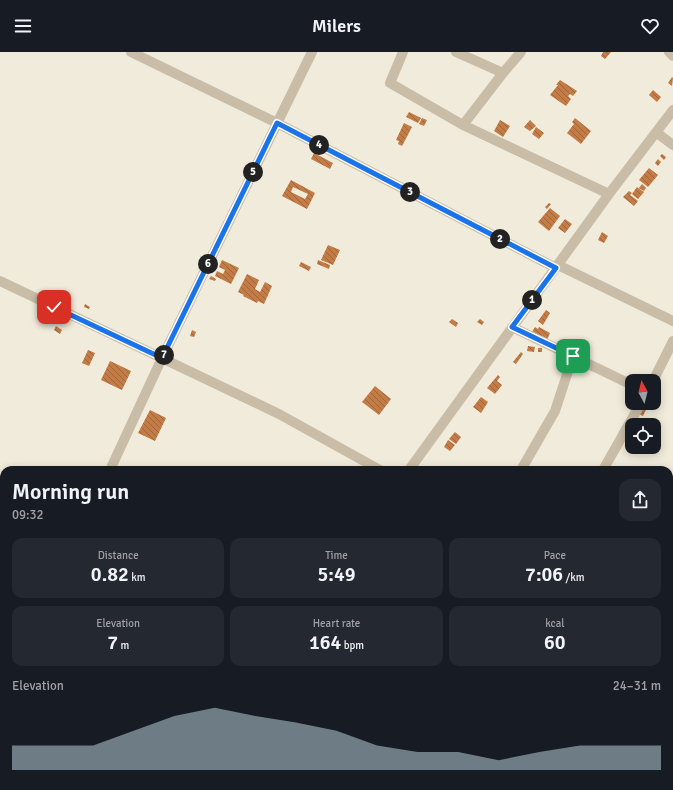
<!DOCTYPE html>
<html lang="en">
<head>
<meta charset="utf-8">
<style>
	body { margin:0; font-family:Signika,sans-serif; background:#242831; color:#f1f3f6; height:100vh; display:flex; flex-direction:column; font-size:15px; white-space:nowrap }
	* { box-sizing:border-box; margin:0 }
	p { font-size:13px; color:#9ea1a6 }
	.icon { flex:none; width:22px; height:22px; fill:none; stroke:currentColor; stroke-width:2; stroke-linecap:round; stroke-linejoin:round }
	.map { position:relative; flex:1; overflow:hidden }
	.side { position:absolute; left:0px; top:414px; width:673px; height:324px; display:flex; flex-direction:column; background:#171b24; border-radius:12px 12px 0 0; box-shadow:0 2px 10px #0003 }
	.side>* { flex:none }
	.needle { width:26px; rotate:353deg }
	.fabs { position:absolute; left:625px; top:322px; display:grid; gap:8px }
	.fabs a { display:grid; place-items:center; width:36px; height:36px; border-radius:8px; background:#171b24; box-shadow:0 2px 10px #0003; font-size:20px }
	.pin { position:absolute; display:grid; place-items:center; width:34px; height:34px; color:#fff; margin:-17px; border-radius:8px; box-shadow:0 2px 6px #0006 }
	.km { position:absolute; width:20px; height:20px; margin:-10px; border-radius:50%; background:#222; color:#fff; font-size:11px; line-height:20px; text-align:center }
	.round { display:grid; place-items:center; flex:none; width:42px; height:42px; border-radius:12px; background:#242831 }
	.head { display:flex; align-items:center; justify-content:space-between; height:68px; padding:0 12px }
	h1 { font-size:22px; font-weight:600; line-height:30px }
	.figures { display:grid; grid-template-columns:repeat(3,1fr); gap:6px; height:68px; padding:4px 12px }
	.figures div { display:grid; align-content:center; border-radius:10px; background:#242831; text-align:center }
	.figures b { font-size:20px; font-weight:600 }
	.figures small { font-size:11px; font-weight:400 }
	.figures p { font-size:11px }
	.chart { height:112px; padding:8px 12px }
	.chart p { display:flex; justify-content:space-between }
	.chart svg { width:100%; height:72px; margin-top:4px; fill:#92a6ae; opacity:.7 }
	header { display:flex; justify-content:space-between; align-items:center; height:52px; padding:0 12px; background:#171b24; font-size:18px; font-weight:600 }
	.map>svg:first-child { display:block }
	.building { fill:url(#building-back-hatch); fill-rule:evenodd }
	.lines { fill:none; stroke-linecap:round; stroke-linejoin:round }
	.path { stroke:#b5a791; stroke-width:1; stroke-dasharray:2 2; stroke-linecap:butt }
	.minor { stroke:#c9bda7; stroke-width:10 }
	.highway { stroke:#574b3f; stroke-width:12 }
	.route-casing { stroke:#fff; stroke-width:8 }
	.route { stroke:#1a73e8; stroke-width:5 }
</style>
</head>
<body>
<header><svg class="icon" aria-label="menu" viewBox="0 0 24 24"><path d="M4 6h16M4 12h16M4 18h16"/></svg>Milers<svg class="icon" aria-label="heart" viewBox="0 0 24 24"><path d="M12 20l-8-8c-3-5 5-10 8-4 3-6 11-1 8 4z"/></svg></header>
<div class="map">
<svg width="673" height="738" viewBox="0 0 673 738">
	<defs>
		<pattern id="building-back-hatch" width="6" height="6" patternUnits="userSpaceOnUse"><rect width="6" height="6" fill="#c47c46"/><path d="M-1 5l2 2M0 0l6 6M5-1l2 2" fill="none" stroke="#a0663a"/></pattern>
	</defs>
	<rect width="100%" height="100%" fill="#f1ebdb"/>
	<path class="building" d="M603,0h8l-6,7 -4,-3z
		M672,25l1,1 -1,8 -4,-3z
		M560,28l17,11 -4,5 -3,-2 -2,2 3,3 -5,7 -16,-11 8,-10h-2z
		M653,38l8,7 -4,5 -8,-7z
		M409,60l12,6 -3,5 -12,-6z
		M422,66l5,2 -3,6 -5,-2z
		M575,66l16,13 -10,13 -14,-11 7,-9 -2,-2z
		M500,68l10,6 -7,11 -9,-6z
		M530,68l6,6 -6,5 -6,-4z
		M404,71l8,4 -10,19 -4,-2 1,-3 -3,-1z
		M536,75l8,6 -5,6 -7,-5z
		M314,101l19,10 -3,6 -19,-10z
		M662,102l4,3 -2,3 -4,-4z
		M658,107l3,3 -3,4 -3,-3z
		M649,116l9,7 -10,12 -9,-7z
		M291,128l24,13 -8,16 -25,-13zM293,135l15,7 -3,5 -14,-7z
		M642,132l4,4 -2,3 -5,-3z
		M637,135l7,5 -6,7 -6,-5z
		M629,139l3,2 -2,2 8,6 -4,5 -11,-9z
		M549,151l2,1 -4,5 -2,-2z
		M550,156l10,8 -11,15 -11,-9z
		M565,167l7,5 -7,9 -7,-5z
		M602,180l6,4 -4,7 -6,-3z
		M328,193l12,5 -7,15 -12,-5z
		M222,208l17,8 -8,16 -16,-8 2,-5 6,3 2,-4 -6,-3z
		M318,208l12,5 -1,4 -12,-5z
		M301,210l10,5 -2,4 -10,-5z
		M247,222l12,6 -4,9 5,3 5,-10 7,4 -8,18 -6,-3 -1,2 -14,-7 1,-1 -6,-3z
		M211,224l5,3 -1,2 -6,-2z
		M85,252l5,3 -1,2 -5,-2z
		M546,258l4,3 -7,12 -5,-4z
		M452,267l6,4 -2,4 -7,-5z
		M480,267l4,3 -2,3 -5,-3z
		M56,274l6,4 -2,4 -6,-4z
		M535,275l3,2 1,-2 11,6 -3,7 -15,-8z
		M192,278l4,2 -2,5 -4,-1z
		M528,294l7,1 -1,5 -7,-1z
		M538,296h4v4h-4z
		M88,298l7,3 -6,13 -7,-3z
		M521,300l2,2 -7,10 -3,-2z
		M110,309l21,10 -9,19 -21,-10z
		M498,323l2,2 -3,4 5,4 -7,9 -8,-6z
		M375,334l16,13 -12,16 -17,-13z
		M481,345l7,5 -7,11 -8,-6z
		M642,356l4,2 -3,6 -5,-2z
		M150,358l16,8 -11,23 -17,-8z
		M455,380l6,5 -5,7 -7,-5z
		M448,388l7,5 -5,6 -6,-4z
		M598,734h6l7,4h-8l-5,-3z"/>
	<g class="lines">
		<path class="path" d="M669,714l4,3"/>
		<path class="minor" d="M131,0l146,71 279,145
			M403,0l-13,31 73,42 40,-52 18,-21
			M456,0l47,21
			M669,0l4,4
			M463,73l146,69
			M657,81l16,12
			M558,213l115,56
			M0,229l279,133 101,56
			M512,275l120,58
			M653,329l20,-40
			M110,418l52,-112 150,-306
			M409,418l200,-276 64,-84
			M521,418l34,-59 18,-55
			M603,418l38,-67
			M669,469l4,1
			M669,509l4,-8
			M669,568l4,2
			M669,643l4,2
			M560,734l7,4
			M182,738l3,-4
			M473,738l2,-4
			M547,738l3,-4"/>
		<path class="highway" d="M0,545l4,3
			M0,576l4,2
			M300,734l7,4
			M360,734l7,4"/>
	</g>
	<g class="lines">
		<g class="route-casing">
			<path id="route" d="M54,255l108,51 115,-235 279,145 -44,59 61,29"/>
		</g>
		<use href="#route" class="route"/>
	</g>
</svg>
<div class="fabs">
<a><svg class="needle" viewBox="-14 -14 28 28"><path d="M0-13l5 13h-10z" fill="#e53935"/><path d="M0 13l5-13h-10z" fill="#9ea1a6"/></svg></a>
<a><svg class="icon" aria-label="locate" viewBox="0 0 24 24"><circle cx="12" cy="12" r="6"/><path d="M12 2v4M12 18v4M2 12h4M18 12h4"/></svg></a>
</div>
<div class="pin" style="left:573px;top:304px;background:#1e9e55"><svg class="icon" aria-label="arrive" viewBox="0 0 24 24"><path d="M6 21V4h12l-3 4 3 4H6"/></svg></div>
<div class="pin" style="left:54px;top:255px;background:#d93025"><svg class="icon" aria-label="check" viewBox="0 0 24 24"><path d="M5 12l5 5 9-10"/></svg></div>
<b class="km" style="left:532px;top:248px">1</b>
<b class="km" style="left:500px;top:187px">2</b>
<b class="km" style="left:410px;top:140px">3</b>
<b class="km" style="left:319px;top:93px">4</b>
<b class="km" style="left:253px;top:120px">5</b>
<b class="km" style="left:208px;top:212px">6</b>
<b class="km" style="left:164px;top:303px">7</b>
<section class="side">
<div class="head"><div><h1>Morning run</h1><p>09:32</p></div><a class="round"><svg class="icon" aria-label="share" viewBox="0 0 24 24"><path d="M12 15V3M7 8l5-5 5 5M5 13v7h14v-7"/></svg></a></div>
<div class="figures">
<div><p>Distance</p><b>0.82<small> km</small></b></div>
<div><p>Time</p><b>5:49</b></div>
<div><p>Pace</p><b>7:06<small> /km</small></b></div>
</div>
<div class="figures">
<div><p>Elevation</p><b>7<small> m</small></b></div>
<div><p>Heart rate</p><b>164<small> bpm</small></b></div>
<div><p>kcal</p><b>60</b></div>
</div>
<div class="chart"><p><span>Elevation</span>24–31 m</p>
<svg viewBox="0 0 160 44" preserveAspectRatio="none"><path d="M0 44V29L10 29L20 29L30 20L40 11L50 6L60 11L70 15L80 20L90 29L100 33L110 33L120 38L130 33L140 29L150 29L160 29V44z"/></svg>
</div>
</section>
</div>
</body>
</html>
